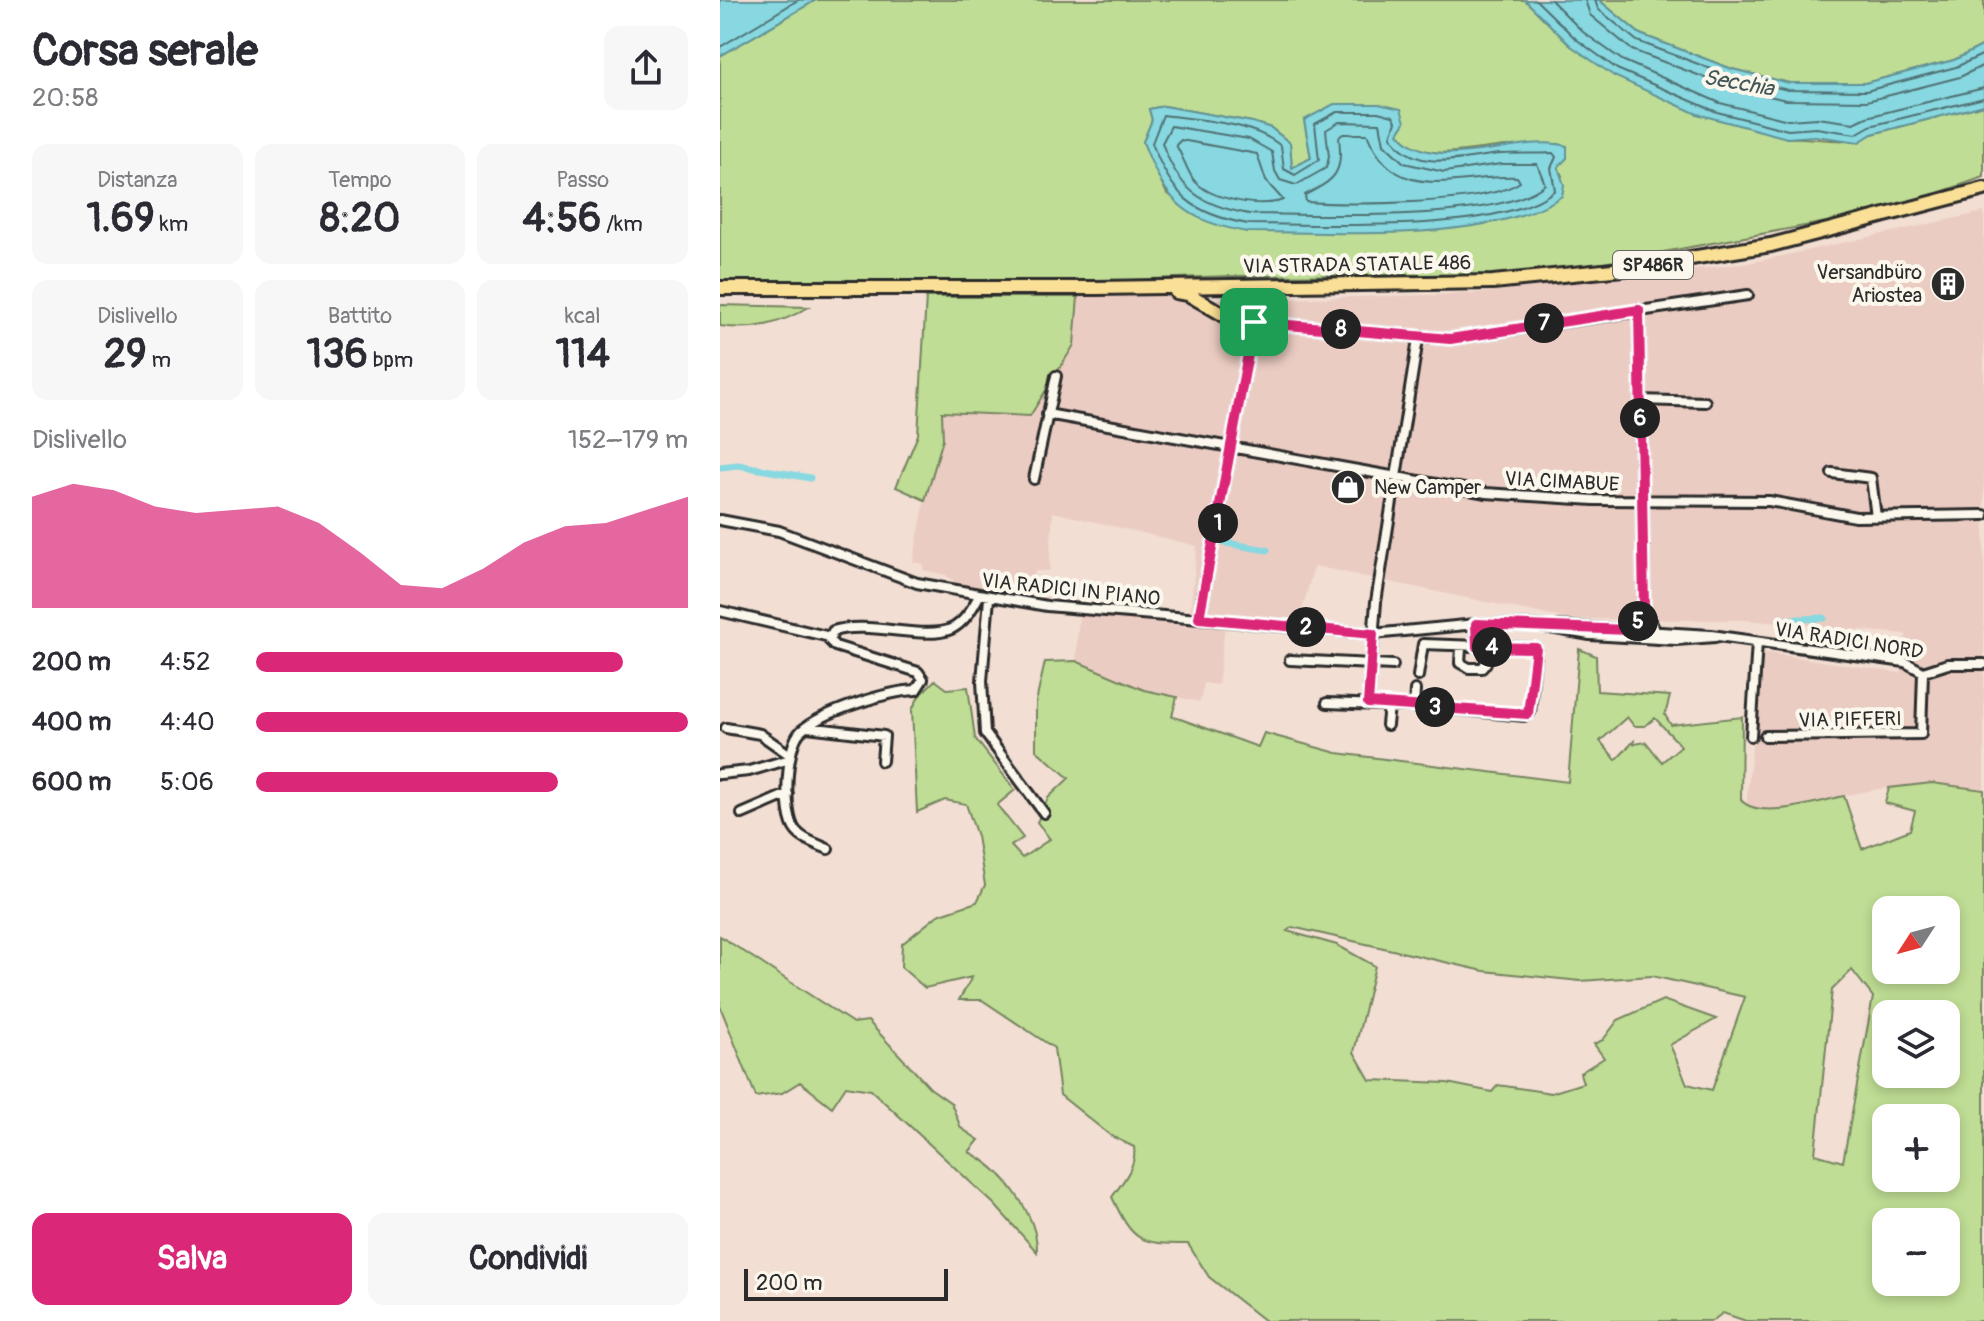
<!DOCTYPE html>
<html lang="it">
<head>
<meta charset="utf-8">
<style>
	body { margin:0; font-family:Pangolin,sans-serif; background:#f7f7f7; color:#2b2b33; height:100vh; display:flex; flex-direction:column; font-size:30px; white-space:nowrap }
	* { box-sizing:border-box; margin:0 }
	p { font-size:26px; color:#7c7c81 }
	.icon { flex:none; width:44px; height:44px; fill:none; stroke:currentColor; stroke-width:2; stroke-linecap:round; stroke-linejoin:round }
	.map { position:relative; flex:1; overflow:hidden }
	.sheet { display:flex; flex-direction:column; background:#fff; width:720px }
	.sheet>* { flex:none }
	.needle { width:52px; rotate:234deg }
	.tools { position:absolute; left:1152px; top:896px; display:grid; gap:16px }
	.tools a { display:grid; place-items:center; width:88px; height:88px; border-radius:16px; background:#fff; box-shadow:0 4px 12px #0003; font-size:40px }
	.scale { position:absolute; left:24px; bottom:20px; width:204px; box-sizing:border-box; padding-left:8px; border:4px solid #2b2b2b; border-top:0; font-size:22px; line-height:28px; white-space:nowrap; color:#2b2b2b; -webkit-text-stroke:6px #fbf7ec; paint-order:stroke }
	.pin { position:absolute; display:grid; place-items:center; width:68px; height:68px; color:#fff; margin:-34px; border-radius:16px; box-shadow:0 4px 12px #0006 }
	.km { position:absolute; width:40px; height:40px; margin:-20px; border-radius:50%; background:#222; color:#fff; font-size:22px; line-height:40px; text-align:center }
	.round { display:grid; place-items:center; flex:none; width:84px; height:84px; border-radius:16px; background:#f7f7f7 }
	.overview { display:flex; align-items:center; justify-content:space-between; height:136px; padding:0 32px }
	h1 { font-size:44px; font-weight:700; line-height:60px }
	.stats { display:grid; grid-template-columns:repeat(3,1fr); gap:12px; height:136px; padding:8px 32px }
	.stats div { display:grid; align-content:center; border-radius:16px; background:#f7f7f7; text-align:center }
	.stats b { font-size:40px; font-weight:700 }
	.stats small { font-size:22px; font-weight:400 }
	.stats p { font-size:22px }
	.chart { height:224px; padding:16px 32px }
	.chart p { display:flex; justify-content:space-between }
	.chart svg { width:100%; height:144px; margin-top:8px; fill:#db2777; opacity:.7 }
	.primary-button { display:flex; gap:16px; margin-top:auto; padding:16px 32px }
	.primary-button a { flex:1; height:92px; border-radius:16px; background:#db2777; color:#fff; font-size:32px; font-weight:700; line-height:92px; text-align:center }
	.primary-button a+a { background:#f7f7f7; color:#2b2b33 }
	ul { padding:0 32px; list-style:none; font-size:26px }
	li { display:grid; grid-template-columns:128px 96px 1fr; align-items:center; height:60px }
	li i { height:20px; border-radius:10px; background:#db2777 }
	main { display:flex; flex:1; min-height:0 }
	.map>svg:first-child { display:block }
	.built { fill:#ebccc2 }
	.green { fill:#bfdd94; stroke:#758460; stroke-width:2; fill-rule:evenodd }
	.water { fill:#87d8e0; stroke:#629398; stroke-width:2 }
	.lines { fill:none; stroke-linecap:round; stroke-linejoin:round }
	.shore { stroke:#507073; stroke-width:2 }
	.canal { stroke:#87d8e0; stroke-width:7 }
	.street-casing { stroke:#2b2b2b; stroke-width:14 }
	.primary-casing { stroke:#2b2b2b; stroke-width:18 }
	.street { stroke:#fbf7ec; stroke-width:8 }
	.primary { stroke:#fadf96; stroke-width:12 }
	.route-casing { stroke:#fff; stroke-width:16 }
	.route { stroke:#db2777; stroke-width:10 }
	.labels { text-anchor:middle; stroke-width:8; stroke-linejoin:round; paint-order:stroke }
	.shield { fill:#fbf7ec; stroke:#696865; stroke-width:2 }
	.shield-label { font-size:18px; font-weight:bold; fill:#2b2b2b }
	.street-label { font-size:20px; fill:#2b2b2b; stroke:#fbf7ec }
	.poi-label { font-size:20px; fill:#2b2b2b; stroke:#fbf7ec; text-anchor:end }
	.water-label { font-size:22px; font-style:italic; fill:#425658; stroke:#fbf7ec }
</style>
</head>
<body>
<main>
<section class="sheet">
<div class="overview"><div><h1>Corsa serale</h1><p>20:58</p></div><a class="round"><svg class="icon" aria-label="share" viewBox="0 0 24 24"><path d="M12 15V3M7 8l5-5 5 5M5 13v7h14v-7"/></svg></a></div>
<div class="stats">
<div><p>Distanza</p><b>1.69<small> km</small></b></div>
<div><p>Tempo</p><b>8:20</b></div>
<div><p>Passo</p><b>4:56<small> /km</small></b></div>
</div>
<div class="stats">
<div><p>Dislivello</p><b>29<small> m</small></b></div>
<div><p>Battito</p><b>136<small> bpm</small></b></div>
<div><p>kcal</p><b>114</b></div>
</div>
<div class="chart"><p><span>Dislivello</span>152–179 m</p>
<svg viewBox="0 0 160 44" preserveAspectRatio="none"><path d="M0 44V10L10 6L20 8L30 13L40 15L50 14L60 13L70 18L80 27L90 37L100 38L110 32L120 24L130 19L140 18L150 14L160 10V44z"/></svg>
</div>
<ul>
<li><b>200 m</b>4:52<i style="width:85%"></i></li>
<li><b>400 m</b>4:40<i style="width:100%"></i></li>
<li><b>600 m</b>5:06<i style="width:70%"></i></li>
</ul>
<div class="primary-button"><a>Salva</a><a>Condividi</a></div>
</section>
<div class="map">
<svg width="1264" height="1321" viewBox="0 0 1264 1321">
	<rect width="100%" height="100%" fill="#f2ded3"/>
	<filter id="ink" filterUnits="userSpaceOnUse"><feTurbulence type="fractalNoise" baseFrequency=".0125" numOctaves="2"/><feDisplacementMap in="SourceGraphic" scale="16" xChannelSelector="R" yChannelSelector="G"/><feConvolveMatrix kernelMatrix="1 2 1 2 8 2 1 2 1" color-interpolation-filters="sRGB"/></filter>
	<g filter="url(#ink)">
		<path class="built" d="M1264,212v578l-52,-7 -54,6 -112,22 -20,-5 16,-154 139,21 5,-39 -160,-14 -179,-1 -253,-53 -15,55 -73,-6 -8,70 -14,-2 -4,19 -56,-12 -68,-29 3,-47 110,12 8,-80 -144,-34 -4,59h-14l-5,24 -72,-10 -12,-10 -23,-5v-6l-10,-2 16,-83 14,-40 -2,-27 119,-50 14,-17 4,-48 62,-4 88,7 241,-6 280,-31z"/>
		<path class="green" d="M96,0h709l46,46 216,92c26,-2 64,9 85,-4l112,-29v72l-98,34 -304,56 -91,8 -263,1 -152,6 -356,-2v-224zM444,106l88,16 19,6 19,15 2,25 19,-10 -7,-38 94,13c25,31 65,17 99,14 20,-3 41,0 62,-3l-1,23 4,9 -131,55 -184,1 -80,-38 -24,-52 9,-22 -3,-11z
			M879,0h385v45l-30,15 -89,23h-76l-57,-14 -92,-35z
			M206,297h152l-4,48 -44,71 -88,-4 1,27 -18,61 -29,-13 22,-52z
			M0,305l89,2c-29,17 -55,24 -89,19z
			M859,649l17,7 1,35 73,5 -5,19 6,10 71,-8 -1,83c18,21 78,1 103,-4l18,53 48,-19 5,-19 -30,-8 4,-15 43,-5 52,7v531h-238l-23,-8 -11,8h-447l-56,-44 -21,-33c-49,0 -55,-2 -76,-47 10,-14 25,-31 22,-50l-23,-11 -51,-41 -6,-47 -72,-48h-23l13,-23 -47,11 -24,-21 1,-23 36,-29 39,-13 8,-17 -8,-49 -11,-32 -21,-4 -28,12 -5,-102 7,-14 16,-16 12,9 21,-2 7,51 40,52 -18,15 26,33 -12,8 11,12 28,-19 -13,-17 11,-24 21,-20 -33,-28v-48l9,-40 31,-1 68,29 33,7 -5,19 86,31 6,-14 73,20 231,29zM907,717l7,9h11l10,-8 26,28 -19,16 -16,-20 -12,2v-3l-18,19 -16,-19zM1166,910h60v60h-60zM572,927l192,44 96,10 72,-5 93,21 -33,93 -25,-6 -17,-39 46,-26 -53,-19 -45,20 -15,20 -9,4 10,14 -24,15 3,10 -32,10 -53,-8 -6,7 -45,-9 -77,-3 -16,-28 21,-86 -38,-21 -50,-14zM1132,970l21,27 -30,165 -28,-8 17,-164zM1166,1014h60v60h-60zM1166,1118h60v60h-60zM1166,1222h60v60h-60z
			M0,936l133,87 15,-2 62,67 21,15 10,25 18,12 -10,12c33,16 69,62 68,100l-43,-48 -123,-114 -25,-4 -14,21 -32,-25 -18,11 -26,4 -36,-91z"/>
		<path class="water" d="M0,0h96l-96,56z
			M805,0h74l41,34 92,35 57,14h76l89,-23 30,-15v60l-112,29 -13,8 -44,-6 -28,2 -90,-24 -83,-38 -43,-30z
			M614,104h45l22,5 4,13 -7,11c36,45 121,-1 169,13v12l-9,9 6,18 -2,11c-69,48 -230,36 -315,36 -64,-12 -81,-30 -104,-90l9,-22 -3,-11 15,-3 88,16 19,6 19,15 2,25 19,-10 -7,-38z"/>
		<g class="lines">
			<path class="shore" d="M816,0l40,39 41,30 100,43 71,18 28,-2 40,6 14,-8 114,-28
				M831,0l32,32 39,28 98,43 68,17 29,-2 37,5 13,-6 117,-29
				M865,0l5,15 42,35 95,36 59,14 81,1 93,-24 24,-12
				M875,0l3,9 39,32 93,35 58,14 78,1 90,-24 28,-13
				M0,47l78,-47
				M617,112h41l15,4 3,5 -5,15c24,40 74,20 111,18 17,-1 34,0 51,-1l3,4 -5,11 4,22c-52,45 -237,34 -307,34 -56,-10 -76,-28 -96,-81l11,-28c38,5 89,7 118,31l3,23 11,6 24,-15 -4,-36z
				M619,122l41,1 4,21 20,19 40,9 57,-8h36l8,20c-42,40 -235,30 -296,30 -49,-9 -70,-24 -87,-71l9,-17 78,13 23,13 3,19 5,9 16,5 30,-17 3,-11 -3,-27z
				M623,134h24c29,73 92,40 150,43l3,5c-32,23 -171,23 -214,20l-1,-7c31,-16 38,-21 34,-58z
				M461,140l76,14 9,27 17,19c-23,8 -74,0 -90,-21 -6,-9 -11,-24 -17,-34z"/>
			<path class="canal" d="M0,467l18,-2 72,13
				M500,542l47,8
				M1060,620l44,-2"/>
			<g class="street-casing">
				<path id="street" d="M919,310l5,299 12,23
					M920,400l65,2
					M327,414l439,79 108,7 175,1 87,16 128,-2
					M1112,473l39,5 5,39
					M314,479l22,-103
					M0,520l59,11 138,52 130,23 326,28 103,-10 63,2 51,9 86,5 39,-3
					M269,598l-7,83 3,52 59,80
					M0,611l110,26
					M479,618l55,-296 196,17 298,-44
					M756,624l1,23
					M839,626l152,9 194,27 18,10 25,-8h36
					M908,629l9,-5 7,-15
					M741,648l-1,15 9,5h13l4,-5 -2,-16
					M570,660l103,5
					M607,703l105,4 92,9 6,-4 6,-64 -113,-4 -5,32
					M648,703l8,-101 42,-263
					M694,707l1,-17
					M667,725l2,-20
					M87,727l77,9 -2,25
					M6,728l34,6 30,21
					M1031,736l6,-94
					M1045,736l156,-2 2,-62
					M0,774l29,-3 41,-12
					M22,814l46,-20
					M108,849c-11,-5 -25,-9 -32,-18 -14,-16 -10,-87 5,-100 21,-19 87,-40 115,-41l7,-11 -5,-7 -83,-26 -5,-5 3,-10c35,-11 91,10 118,-2 13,-6 21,-20 28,-33"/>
			</g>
			<g class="primary-casing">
				<path id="primary" d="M0,288h376l397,-6 130,-13 148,-24 213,-56
					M456,292l12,2 43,25 23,3
					M532,320l-11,-6 -3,-12 4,-6 20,-6"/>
			</g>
			<use href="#street" class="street"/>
			<use href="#primary" class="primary"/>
		</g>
	</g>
	<g class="lines" filter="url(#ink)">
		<g class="route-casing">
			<path id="route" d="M919,310l5,299 -7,15 -9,6 -152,-6 1,23 59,1 -8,66 -160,-11 5,-69 -174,-16 55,-296 196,17z"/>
		</g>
		<use href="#route" class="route"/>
	</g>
	<defs>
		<g id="building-disc" transform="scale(1.8)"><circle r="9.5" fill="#2b2b2b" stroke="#fbf7ec"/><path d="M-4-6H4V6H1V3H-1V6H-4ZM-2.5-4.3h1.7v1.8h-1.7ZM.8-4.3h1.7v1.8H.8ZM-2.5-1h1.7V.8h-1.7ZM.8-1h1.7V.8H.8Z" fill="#fff"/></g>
		<g id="shop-disc" transform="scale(1.8)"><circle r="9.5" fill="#2b2b2b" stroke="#fbf7ec"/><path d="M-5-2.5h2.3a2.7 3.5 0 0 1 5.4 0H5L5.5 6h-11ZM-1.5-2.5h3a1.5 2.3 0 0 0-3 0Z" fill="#fff"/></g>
	</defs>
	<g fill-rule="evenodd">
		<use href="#building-disc" x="1228" y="284"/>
		<use href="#shop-disc" x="628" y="487"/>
	</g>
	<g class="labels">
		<rect class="shield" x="893" y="251" width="80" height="28" rx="6"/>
		<g class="shield-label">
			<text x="933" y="271">SP486R</text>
		</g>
		<g class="street-label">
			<text transform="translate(637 264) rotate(-1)" y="7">VIA STRADA STATALE 486</text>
			<text transform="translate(842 481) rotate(3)" y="7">VIA CIMABUE</text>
			<text transform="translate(351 589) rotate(6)" y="7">VIA RADICI IN PIANO</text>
			<text transform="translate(1129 640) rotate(9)" y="7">VIA RADICI NORD</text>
			<text transform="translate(1130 719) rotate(-1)" y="7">VIA PIFFERI</text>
		</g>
		<g class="poi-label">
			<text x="1202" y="279">Versandbüro<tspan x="1202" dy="23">Ariostea</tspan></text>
			<text x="654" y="494" text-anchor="start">New Camper</text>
		</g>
		<g class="water-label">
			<text transform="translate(1019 82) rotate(10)" y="8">Secchia</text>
		</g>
	</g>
</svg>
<div class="tools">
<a><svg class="needle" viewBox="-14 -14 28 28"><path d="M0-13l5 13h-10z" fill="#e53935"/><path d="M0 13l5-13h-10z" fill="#7c7c81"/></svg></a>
<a><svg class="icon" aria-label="layers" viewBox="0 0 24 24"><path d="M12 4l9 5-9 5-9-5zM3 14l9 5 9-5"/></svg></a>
<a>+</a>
<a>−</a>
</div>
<div class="scale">200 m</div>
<div class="pin" style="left:534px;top:322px;background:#1e9e55"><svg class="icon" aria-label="arrive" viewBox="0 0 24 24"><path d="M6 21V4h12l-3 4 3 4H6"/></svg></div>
<b class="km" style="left:498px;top:523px">1</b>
<b class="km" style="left:586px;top:627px">2</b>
<b class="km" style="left:715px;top:707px">3</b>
<b class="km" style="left:772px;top:647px">4</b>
<b class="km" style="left:918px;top:621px">5</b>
<b class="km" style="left:920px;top:418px">6</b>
<b class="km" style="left:824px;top:323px">7</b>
<b class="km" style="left:621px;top:329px">8</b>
</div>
</main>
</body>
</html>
